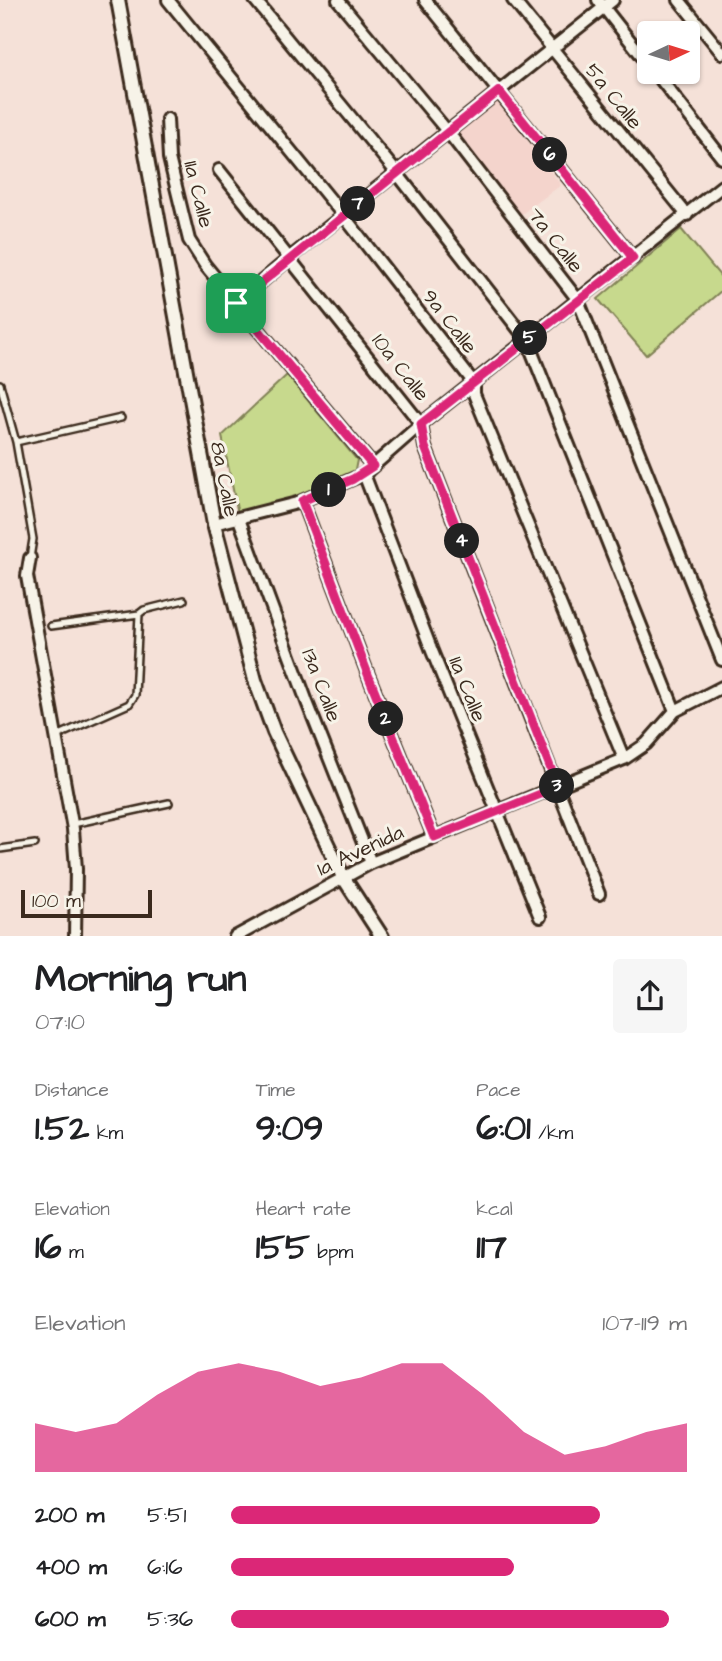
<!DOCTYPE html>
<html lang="en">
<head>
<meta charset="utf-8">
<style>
	body { margin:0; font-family:"Architects Daughter",sans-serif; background:#f6f6f6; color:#202124; height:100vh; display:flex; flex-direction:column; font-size:26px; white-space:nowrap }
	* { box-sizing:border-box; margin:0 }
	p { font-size:23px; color:#757577 }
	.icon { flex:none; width:38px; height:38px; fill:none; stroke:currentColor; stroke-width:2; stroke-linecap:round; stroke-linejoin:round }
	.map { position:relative; height:936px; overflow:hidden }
	.side { display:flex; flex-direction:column; background:#fff; flex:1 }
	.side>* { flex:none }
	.needle { width:46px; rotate:86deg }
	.controls { position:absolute; left:637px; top:21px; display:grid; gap:14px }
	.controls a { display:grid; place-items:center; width:63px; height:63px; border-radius:7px; background:#fff; box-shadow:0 2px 5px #0004; font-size:35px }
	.scale { position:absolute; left:21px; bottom:18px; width:131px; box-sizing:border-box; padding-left:7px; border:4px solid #3b2a1e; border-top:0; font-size:19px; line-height:24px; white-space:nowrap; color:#3b2a1e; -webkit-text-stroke:5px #f7f3e8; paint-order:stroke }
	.pin { position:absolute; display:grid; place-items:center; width:60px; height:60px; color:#fff; margin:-30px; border-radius:14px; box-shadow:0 4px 10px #0006 }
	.km { position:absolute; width:35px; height:35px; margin:-18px; border-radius:50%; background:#222; color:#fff; font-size:19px; line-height:35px; text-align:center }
	.round { display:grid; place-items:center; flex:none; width:74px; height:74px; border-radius:7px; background:#f6f6f6 }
	.overview { display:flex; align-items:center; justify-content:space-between; height:119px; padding:0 35px }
	h1 { font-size:38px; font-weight:700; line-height:52px }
	.stats { display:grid; grid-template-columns:repeat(3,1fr); gap:10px; height:119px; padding:7px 35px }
	.stats div { display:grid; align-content:center }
	.stats b { font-size:35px; font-weight:700 }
	.stats small { font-size:19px; font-weight:400 }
	.stats p { font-size:19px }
	.chart { height:196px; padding:14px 35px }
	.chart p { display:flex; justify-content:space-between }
	.chart svg { width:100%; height:126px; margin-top:7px; fill:#db2777; opacity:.7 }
	ul { padding:0 35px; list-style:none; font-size:23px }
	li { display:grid; grid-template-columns:112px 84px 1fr; align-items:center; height:52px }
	li i { height:18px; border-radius:9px; background:#db2777 }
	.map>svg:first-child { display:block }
	.built { fill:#f4d4cc }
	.green { fill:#c7d98d; stroke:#818256; stroke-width:2 }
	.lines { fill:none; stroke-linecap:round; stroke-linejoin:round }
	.service-casing { stroke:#3b2a1e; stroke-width:10 }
	.minor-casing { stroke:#3b2a1e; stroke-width:16 }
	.tertiary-casing { stroke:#3b2a1e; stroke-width:18 }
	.service { stroke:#f7f3e8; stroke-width:5 }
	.minor { stroke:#f7f3e8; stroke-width:10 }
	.tertiary { stroke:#f7f3e8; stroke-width:12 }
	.route-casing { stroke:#fff; stroke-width:14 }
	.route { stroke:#db2777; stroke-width:9 }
	.labels { text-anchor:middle; stroke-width:6; stroke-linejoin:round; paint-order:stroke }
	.street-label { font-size:21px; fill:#3b2a1e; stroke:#f7f3e8 }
</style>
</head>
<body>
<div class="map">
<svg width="722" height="937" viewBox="0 0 722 937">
	<rect width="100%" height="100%" fill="#f5e1d8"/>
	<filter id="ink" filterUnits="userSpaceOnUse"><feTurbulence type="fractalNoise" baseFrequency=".0143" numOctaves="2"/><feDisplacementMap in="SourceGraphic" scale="14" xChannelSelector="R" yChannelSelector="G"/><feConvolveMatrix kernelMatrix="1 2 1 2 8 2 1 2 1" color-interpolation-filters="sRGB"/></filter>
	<g filter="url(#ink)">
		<path class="built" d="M497,101l64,84 -42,31 -63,-83z"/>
		<path class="green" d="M681,229l41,49v12l-76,65 -48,-56z
			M287,375l70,85 -3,15 -53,21 -63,18 -16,-78z"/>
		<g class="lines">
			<g class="service-casing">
				<path id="service" d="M0,384l16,58 17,97 -3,19
					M16,442l105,-24
					M51,626l88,-12
					M57,736l72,-32 6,-9 4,-81 5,-4 40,-10
					M73,824l96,-21
					M0,849l35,-5"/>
			</g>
			<g class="minor-casing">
				<path id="minor" d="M168,0l175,215 131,168v11l150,365
					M255,0l141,172 131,168 148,371
					M338,0l110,132 130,168 144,360
					M425,0l208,258
					M513,0l174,215
					M598,0l51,65
					M679,0l43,53
					M655,72l67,86
					M167,119l2,39 20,82 16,25 31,38 137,163
					M219,170l202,254 4,23 174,447
					M236,303l55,-46 322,-257
					M364,474l68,177 108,266
					M302,501l67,176 65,160
					M239,519l68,183 64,161
					M214,524l83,-21 67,-29 57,-50 301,-238
					M30,558l-3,18 46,253 3,40 -1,68
					M235,937l136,-74 253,-104 22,-15 29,-33 47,-24"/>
			</g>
			<g class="tertiary-casing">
				<path id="tertiary" d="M118,0l96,524 41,156 19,52 69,145 39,60"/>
			</g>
			<use href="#service" class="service"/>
			<use href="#minor" class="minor"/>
			<use href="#tertiary" class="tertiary"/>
		</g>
	</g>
	<g class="lines" filter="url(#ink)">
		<g class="route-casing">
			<path id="route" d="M499,91l134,167 -212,166 4,23 133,340 -124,50 -65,-160 -67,-176 51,-22 20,-13 -137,-163z"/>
		</g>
		<use href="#route" class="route"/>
	</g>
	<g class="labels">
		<g class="street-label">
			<text transform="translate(614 96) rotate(51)" y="7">5a Calle</text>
			<text transform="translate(199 194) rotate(76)" y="7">11a Calle</text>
			<text transform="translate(556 240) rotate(52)" y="7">7a Calle</text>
			<text transform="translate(450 321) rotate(52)" y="7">9a Calle</text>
			<text transform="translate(401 367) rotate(52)" y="7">10a Calle</text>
			<text transform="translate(225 479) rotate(79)" y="7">8a Calle</text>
			<text transform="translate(322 685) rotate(69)" y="7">13a Calle</text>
			<text transform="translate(468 689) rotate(68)" y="7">11a Calle</text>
			<text transform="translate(360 850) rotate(-25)" y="7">1a Avenida</text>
		</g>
	</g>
</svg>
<div class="controls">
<a><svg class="needle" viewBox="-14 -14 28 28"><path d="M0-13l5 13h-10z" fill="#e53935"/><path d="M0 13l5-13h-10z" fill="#757577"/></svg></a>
</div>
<div class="scale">100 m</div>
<div class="pin" style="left:236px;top:303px;background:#1e9e55"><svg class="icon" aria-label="arrive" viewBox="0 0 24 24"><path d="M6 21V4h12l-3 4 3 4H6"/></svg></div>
<b class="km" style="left:329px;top:490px">1</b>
<b class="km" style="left:386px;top:719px">2</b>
<b class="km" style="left:557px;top:786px">3</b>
<b class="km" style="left:462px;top:541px">4</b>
<b class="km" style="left:530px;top:338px">5</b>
<b class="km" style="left:550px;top:155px">6</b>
<b class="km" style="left:358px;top:204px">7</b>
</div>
<section class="side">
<div class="overview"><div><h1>Morning run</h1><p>07:10</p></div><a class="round"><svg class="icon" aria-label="share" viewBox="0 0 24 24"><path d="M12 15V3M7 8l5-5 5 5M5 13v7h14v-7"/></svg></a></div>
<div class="stats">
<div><p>Distance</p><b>1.52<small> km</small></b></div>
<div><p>Time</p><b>9:09</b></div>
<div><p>Pace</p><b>6:01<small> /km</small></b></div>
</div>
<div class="stats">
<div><p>Elevation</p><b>16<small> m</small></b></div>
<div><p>Heart rate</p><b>155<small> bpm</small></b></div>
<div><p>kcal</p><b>117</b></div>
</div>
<div class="chart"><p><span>Elevation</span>107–119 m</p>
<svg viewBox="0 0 160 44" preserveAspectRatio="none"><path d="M0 44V27L10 30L20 27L30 17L40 9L50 6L60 9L70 14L80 11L90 6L100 6L110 17L120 30L130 38L140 35L150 30L160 27V44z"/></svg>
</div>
<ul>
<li><b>200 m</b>5:51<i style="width:81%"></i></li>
<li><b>400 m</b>6:16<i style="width:62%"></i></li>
<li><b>600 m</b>5:36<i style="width:96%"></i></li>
</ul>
</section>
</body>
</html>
